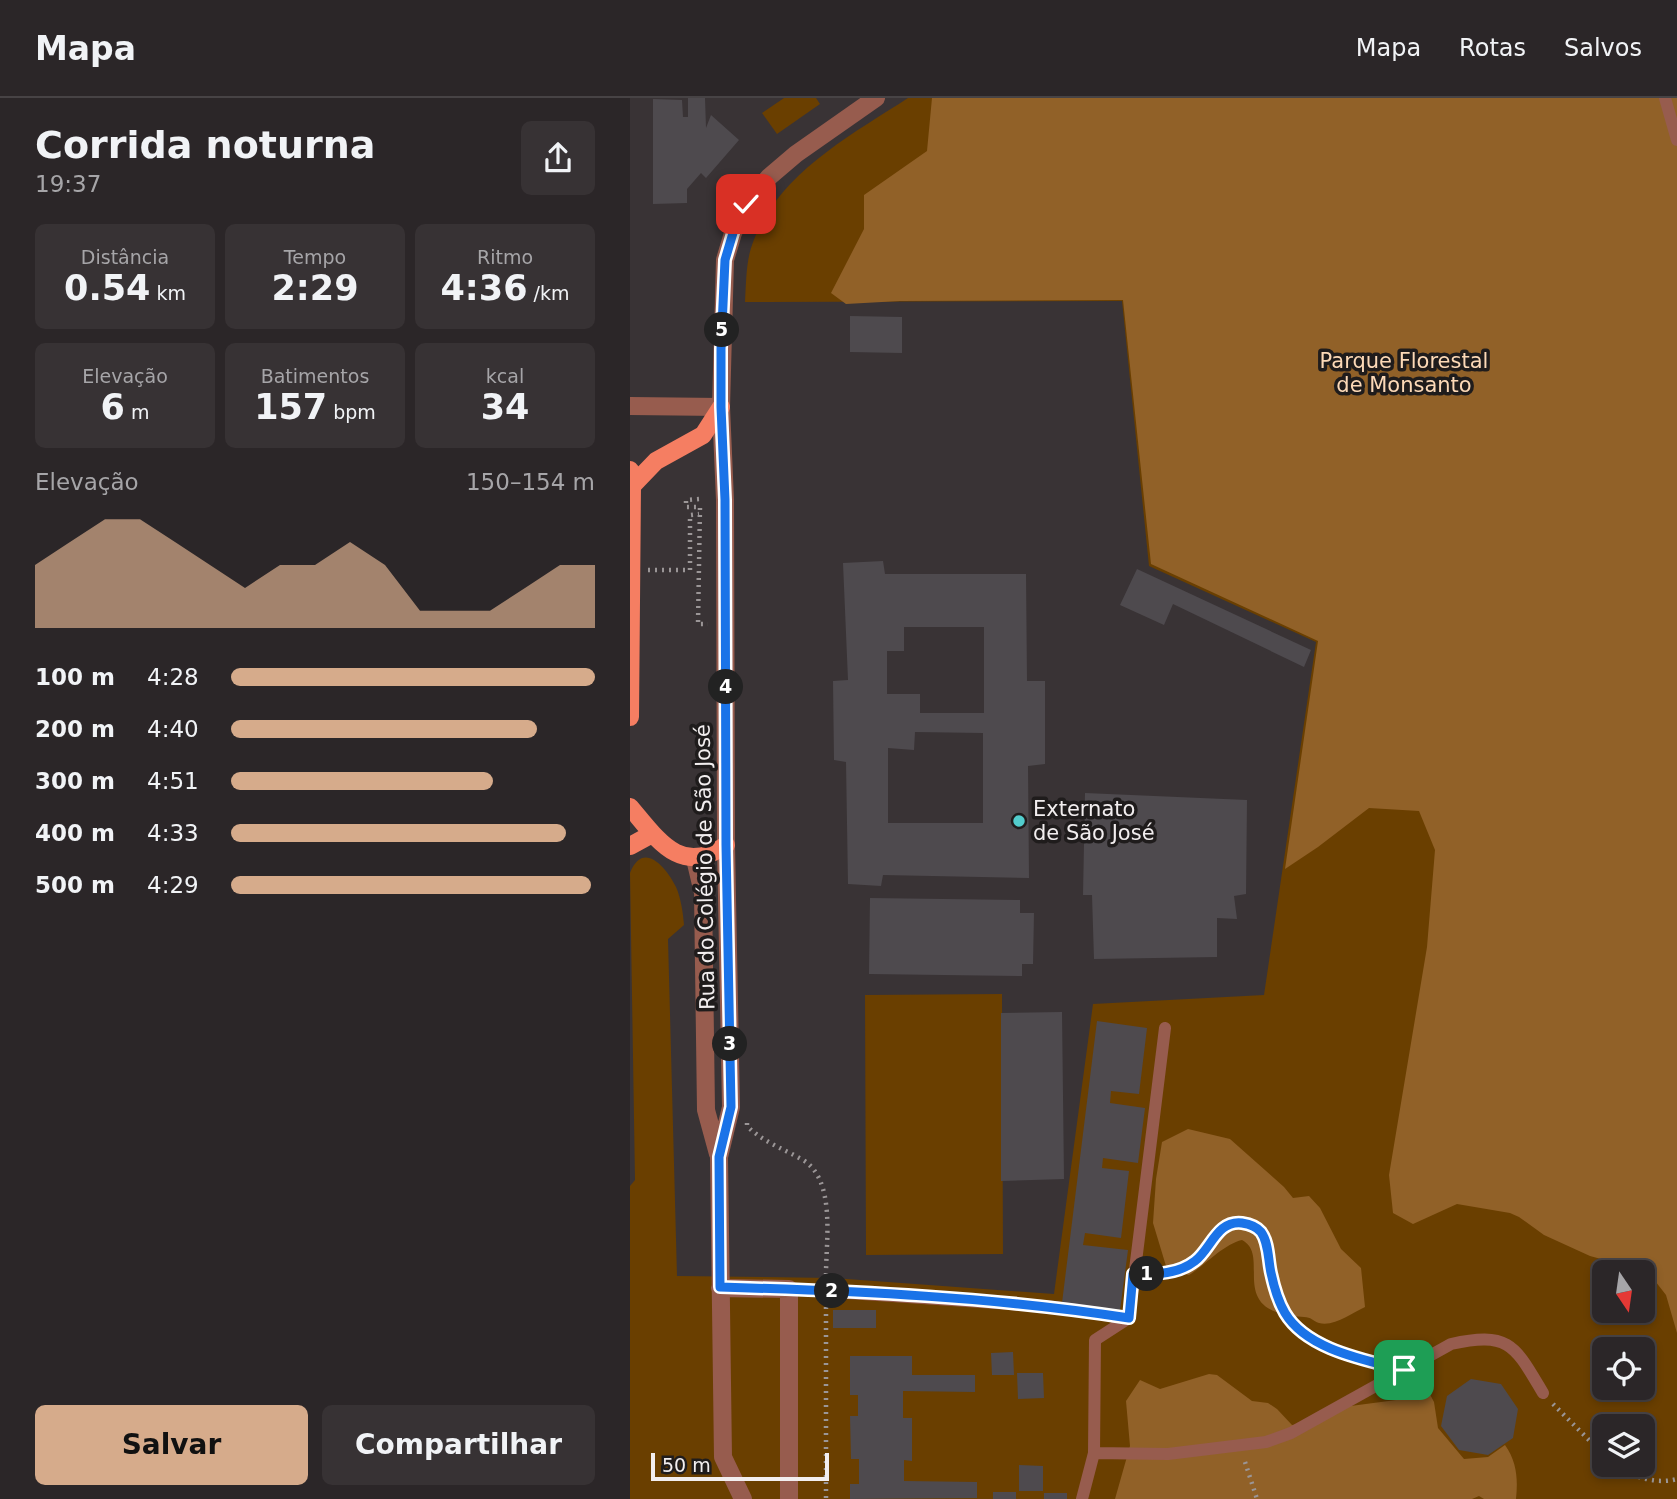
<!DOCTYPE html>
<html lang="pt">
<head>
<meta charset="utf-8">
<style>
	body { margin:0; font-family:"DejaVu Sans",sans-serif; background:#373234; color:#f1f3f6; height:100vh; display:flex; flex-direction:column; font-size:26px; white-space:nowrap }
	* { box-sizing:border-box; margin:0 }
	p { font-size:23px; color:#a6a5a8 }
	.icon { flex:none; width:38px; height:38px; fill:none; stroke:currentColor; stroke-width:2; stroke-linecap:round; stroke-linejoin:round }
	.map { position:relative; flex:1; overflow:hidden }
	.drawer { display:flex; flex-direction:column; background:#2b2628; width:630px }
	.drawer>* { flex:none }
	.needle { width:46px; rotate:167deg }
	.controls { position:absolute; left:962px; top:1162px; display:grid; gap:14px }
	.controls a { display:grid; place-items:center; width:63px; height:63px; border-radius:10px; background:#2b2628; box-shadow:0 4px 10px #0003,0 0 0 2px #474345; font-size:35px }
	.scale { position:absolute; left:21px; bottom:18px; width:178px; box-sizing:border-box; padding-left:7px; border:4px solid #f2eeef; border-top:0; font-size:19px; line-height:24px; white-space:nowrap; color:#f2eeef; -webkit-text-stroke:5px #1f1c1c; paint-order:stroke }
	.pin { position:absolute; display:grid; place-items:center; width:60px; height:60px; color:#fff; margin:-30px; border-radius:14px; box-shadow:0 4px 10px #0006 }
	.km { position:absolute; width:35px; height:35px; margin:-18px; border-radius:50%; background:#222; color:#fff; font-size:19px; line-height:35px; text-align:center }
	.round { display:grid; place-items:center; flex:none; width:74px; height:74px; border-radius:10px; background:#373234 }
	.headline { display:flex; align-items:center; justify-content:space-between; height:119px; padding:0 35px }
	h1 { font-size:38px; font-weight:800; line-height:52px }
	.figures { display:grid; grid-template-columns:repeat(3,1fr); gap:10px; height:119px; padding:7px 35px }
	.figures div { display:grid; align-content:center; border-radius:10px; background:#373234; text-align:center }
	.figures b { font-size:35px; font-weight:800 }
	.figures small { font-size:19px; font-weight:400 }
	.figures p { font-size:19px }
	.chart { height:196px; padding:14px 35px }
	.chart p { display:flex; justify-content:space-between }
	.chart svg { width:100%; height:126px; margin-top:7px; fill:#d6ab8b; opacity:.7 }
	.cta { display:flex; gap:14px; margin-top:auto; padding:14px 35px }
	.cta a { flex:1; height:80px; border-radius:10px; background:#d6ab8b; color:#111; font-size:28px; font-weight:800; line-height:80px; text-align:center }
	.cta a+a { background:#373234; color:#f1f3f6 }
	ul { padding:0 35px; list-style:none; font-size:23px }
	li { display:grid; grid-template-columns:112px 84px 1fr; align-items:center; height:52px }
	li i { height:18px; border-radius:9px; background:#d6ab8b }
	header { display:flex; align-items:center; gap:42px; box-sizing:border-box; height:98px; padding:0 35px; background:#2b2628; border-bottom:2px solid #474345 }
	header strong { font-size:33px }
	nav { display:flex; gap:38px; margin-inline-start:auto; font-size:24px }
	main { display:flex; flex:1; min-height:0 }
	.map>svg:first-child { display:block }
	.green { fill:#6a3f00; fill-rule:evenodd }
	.forest { fill:#916128 }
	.building { fill:#4e4a4e; fill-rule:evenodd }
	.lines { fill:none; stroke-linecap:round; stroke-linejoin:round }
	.path { stroke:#9b9697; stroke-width:4.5; stroke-dasharray:2 5; stroke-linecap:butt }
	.service { stroke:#975c4e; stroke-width:12 }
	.minor { stroke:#975c4e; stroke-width:18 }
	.primary { stroke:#f57e62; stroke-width:18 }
	.route-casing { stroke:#fff; stroke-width:14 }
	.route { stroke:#1a73e8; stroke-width:9 }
	.poi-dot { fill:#52cdcd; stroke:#1f1c1c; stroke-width:2.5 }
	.labels { text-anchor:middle; stroke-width:7; stroke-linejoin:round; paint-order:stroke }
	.park-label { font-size:21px; fill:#fcd9b7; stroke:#1f1c1c }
	.poi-label { font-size:21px; fill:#f2eeef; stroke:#1f1c1c; text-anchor:start }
	.street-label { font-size:21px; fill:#f2eeef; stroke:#1f1c1c }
</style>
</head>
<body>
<header>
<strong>Mapa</strong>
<nav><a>Mapa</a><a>Rotas</a><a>Salvos</a></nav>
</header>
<main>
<section class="drawer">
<div class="headline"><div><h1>Corrida noturna</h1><p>19:37</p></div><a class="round"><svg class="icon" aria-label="share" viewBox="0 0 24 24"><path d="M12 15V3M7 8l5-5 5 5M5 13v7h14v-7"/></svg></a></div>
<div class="figures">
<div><p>Distância</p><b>0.54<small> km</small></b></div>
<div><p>Tempo</p><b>2:29</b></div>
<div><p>Ritmo</p><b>4:36<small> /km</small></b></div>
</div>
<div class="figures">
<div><p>Elevação</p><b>6<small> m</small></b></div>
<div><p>Batimentos</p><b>157<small> bpm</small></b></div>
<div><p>kcal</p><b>34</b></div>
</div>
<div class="chart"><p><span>Elevação</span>150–154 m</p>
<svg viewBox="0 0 160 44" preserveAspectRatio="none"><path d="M0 44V22L10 14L20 6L30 6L40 14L50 22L60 30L70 22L80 22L90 14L100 22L110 38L120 38L130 38L140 30L150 22L160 22V44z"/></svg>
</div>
<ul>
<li><b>100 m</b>4:28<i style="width:100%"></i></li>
<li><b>200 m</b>4:40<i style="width:84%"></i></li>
<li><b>300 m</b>4:51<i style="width:72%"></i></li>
<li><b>400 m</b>4:33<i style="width:92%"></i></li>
<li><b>500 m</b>4:29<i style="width:99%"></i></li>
</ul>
<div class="cta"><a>Salvar</a><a>Compartilhar</a></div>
</section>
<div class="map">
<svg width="1047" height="1401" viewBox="0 0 1047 1401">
	<rect width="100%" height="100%" fill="#393335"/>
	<path class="green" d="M154,0h32l4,6 -43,30 -15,-21z
		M278,0h769v1401h-1047v-313l5,-6 -5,-307c13,-33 36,-6 46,14 5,11 7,26 8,38l-16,14 9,337 156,2 221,16 39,-290 171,-9 52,-353 -167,-76 -27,-265 -377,1c1,-17 1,-38 6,-54 23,-72 97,-111 157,-150zM975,1174h38v39h-38zM975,1251h38v39h-38zM975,1328h38v39h-38z
		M372,896l1,260 -137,1 -1,-260z"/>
	<path class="forest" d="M302,0h745v1235l-11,-38 -14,-18 -22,-10 -40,-11 -46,-21 -25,-18 -9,-4 -53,-9 -44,20 -20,-11 -4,-38 38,-228 8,-97 -16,-39 -50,-3 -51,39 -33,22 33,-228 -167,-77 -28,-264 -223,1 -54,3 -15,-11 33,-64v-34l63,-44z
		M558,1031l42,10 54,48 9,11 16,-2 11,12 21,41 20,19 4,39c-13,6 -31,20 -46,16 -6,-2 -8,-6 -15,-6 -81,-4 -31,-61 -62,-77 -18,4 -37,25 -53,35l-17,-4 -6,-5 -13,-43 3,-44 6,-37z
		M579,1276l8,1 35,26 16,2 9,6 15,16 20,-2 16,-14 68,-9 30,-13 8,15 4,26 26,31 24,-2 17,-12c12,17 13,34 11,54h-32l-5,-3 -7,3h-357l15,-53 -4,-45 14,-21 20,9z"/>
	<path class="building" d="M58,0h17l1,30 5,-13 28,25 -33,38 -5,-5 -14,16v14l-34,1v-105l29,1 1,17h5z
		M220,218l52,1v36l-52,-1z
		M253,463l2,13h141l1,107h18v83l-17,2 1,112 -146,-3 -2,11 -33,-2 -2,-122 -12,-2 -1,-79 15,-1 -5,-117zM274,529h80v86h-64v-19h-33v-43h17zM285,634l68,1v90h-95v-75l26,2z
		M507,471l174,81 -7,17 -131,-63 -9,21 -44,-20z
		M455,695l162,7 -1,94 -12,2 3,23 -20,-1v39l-123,2 -2,-64h-9z
		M240,800l150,2v13h14l-1,51h-11v12l-153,-2z
		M432,914l2,167 -63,2v-168z
		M467,923l50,7 -8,66 -28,-3 -1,12 35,5 -7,55 -35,-5 -1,10 27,3 -8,67 -36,-5 -2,12 45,5 -8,60 -58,-7z
		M203,1212h43v18h-43z
		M383,1254l1,23h-22l-1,-22z
		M220,1258h62v19h63v17l-72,-1v27h9v43l-8,-1v21l73,1v16l-127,1v-15h9v-25h-8l-1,-43h8v-21h-8z
		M387,1275h26l1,25 -26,1z
		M841,1281l30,5 17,25 -5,29 -25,17 -29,-5 -18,-24 6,-30z
		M389,1367l24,1v25h-24z
		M363,1394h23v7h-23z
		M414,1395h23v6h-23z"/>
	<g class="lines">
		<path class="path" d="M69,401l-13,1v7h14l-2,117h10
			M18,472h42v-55l9,-1
			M117,1025v3c16,16 37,23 56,34 33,20 23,81 23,114
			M521,1176c15,1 33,-4 45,-14 14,-12 22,-38 42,-38 9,0 19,5 23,11 6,9 7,21 8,31 4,22 10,48 27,63 24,21 54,29 83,37
			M196,1209v192
			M923,1306l52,52
			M615,1364l12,37
			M983,1367c19,11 42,20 64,14"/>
		<path class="service" d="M1035,0l12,42
			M159,1191l266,18 74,11
			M464,1355l74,1 98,-12 25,-9 160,-89c59,-13 64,2 92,49
			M452,1401l12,-46 1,-113 34,-22 36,-290"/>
		<path class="minor" d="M0,308l91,1
			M65,761l8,34 3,217 12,44
			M90,1190l69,1v210
			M113,1401l-20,-42 -4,-300 12,-50 -5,-262 -1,-345 -4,-93 4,-147 8,-27 13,-29 23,-27 27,-23 80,-56"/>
		<path class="primary" d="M0,372l2,16 -2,231
			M2,388l24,-25 47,-26 18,-28
			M0,709c28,33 51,70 96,38
			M0,748l22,-12"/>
	</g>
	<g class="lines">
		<g class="route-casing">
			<path id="route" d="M116,106l-13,29 -8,27 -4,89v58l4,93 1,345 5,262 -12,50 1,130c137,4 274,10 409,31l4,-44c21,0 44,1 62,-13 16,-12 22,-41 47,-38 7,1 14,3 19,9 8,11 7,28 10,41 3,14 7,28 14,40 22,37 81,47 119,57"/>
		</g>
		<use href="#route" class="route"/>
	</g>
	<circle class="poi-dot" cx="389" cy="723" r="7"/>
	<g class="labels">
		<g class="park-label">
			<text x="774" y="270">Parque Florestal<tspan x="774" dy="24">de Monsanto</tspan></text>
		</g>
		<g class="poi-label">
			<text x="403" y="718">Externato<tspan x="403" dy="24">de São José</tspan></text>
		</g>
		<g class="street-label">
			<text transform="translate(75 769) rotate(-91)" y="7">Rua do Colégio de São José</text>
		</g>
	</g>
</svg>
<div class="controls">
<a><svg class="needle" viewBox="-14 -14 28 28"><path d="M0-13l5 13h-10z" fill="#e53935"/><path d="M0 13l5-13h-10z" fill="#a6a5a8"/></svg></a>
<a><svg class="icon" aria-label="locate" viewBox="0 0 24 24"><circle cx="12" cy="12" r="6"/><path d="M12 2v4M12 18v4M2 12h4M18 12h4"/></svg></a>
<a><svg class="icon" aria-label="layers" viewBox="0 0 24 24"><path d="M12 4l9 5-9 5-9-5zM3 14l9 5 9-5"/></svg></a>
</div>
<div class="scale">50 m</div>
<div class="pin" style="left:774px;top:1272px;background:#1e9e55"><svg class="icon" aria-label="arrive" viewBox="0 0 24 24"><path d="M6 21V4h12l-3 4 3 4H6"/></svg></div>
<div class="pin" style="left:116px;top:106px;background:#d93025"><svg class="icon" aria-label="check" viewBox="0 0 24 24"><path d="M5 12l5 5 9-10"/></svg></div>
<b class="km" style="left:517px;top:1176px">1</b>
<b class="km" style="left:202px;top:1193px">2</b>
<b class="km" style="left:100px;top:946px">3</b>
<b class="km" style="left:96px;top:589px">4</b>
<b class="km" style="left:92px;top:232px">5</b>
</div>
</main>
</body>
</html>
